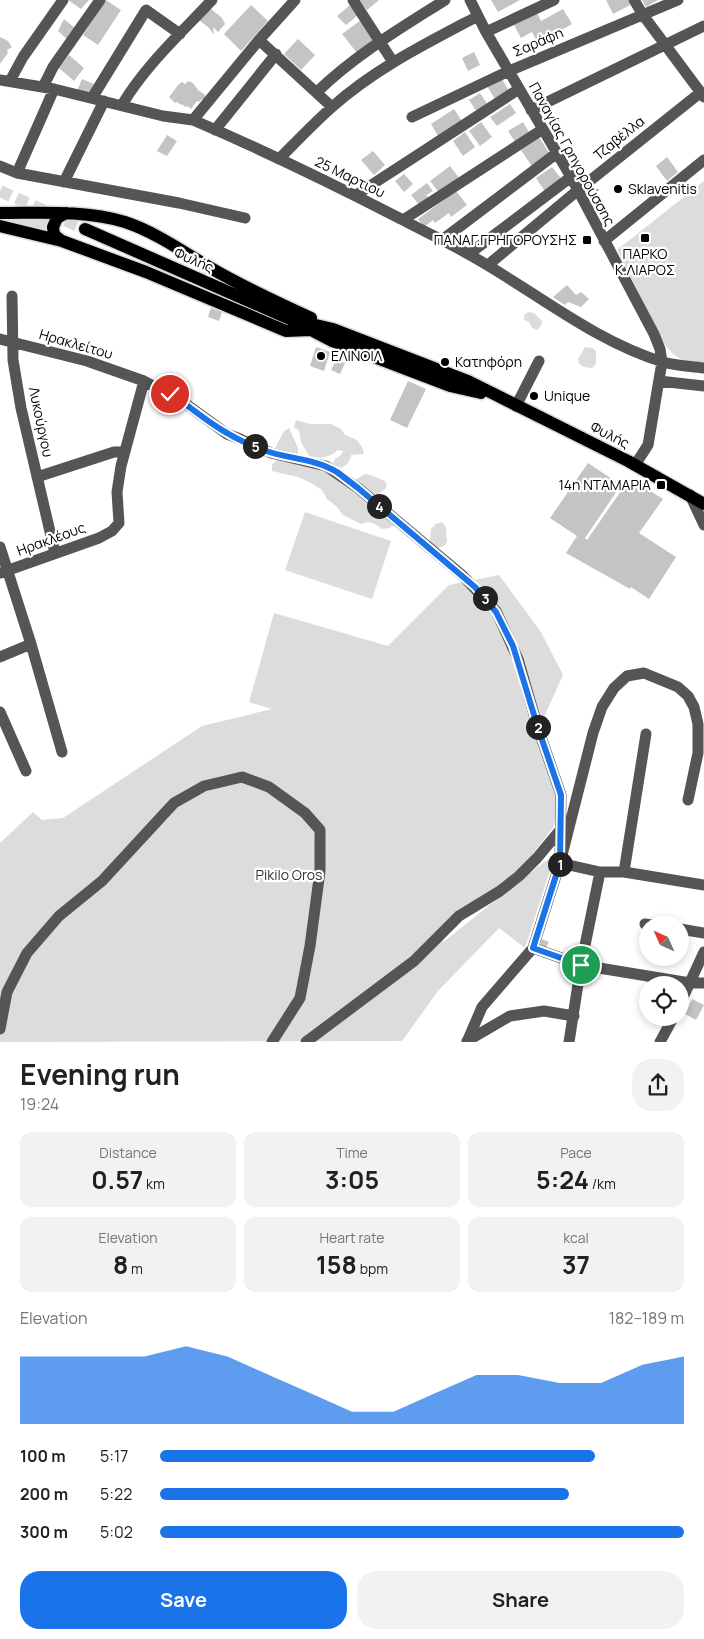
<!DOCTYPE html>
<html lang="en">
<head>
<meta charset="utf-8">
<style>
	body { margin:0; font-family:Manrope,sans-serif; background:#f2f2f2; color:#202124; height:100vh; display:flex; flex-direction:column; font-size:19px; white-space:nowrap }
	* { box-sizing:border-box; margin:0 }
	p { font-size:16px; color:#757577 }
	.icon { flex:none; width:28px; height:28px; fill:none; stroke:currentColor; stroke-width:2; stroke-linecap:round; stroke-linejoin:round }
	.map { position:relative; height:1042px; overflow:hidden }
	.side { display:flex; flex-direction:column; background:#fff; flex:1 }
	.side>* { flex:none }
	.needle { width:32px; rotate:315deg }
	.buttons { position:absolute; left:639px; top:916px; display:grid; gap:10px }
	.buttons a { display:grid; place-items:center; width:50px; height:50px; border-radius:50%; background:#fff; box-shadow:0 2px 8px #0003; font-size:25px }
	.pin { position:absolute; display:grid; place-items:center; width:42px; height:42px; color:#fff; margin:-21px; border:2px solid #fff; border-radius:50%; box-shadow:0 1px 5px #0007 }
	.km { position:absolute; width:25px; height:25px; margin:-12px; border-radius:50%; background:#222; color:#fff; font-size:14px; line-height:25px; text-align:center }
	.round { display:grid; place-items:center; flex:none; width:52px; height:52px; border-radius:20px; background:#f2f2f2 }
	.overview { display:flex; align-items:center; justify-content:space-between; height:85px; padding:0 20px }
	h1 { font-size:28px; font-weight:700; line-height:38px }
	.stats { display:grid; grid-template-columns:repeat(3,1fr); gap:8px; height:85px; padding:5px 20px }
	.stats div { display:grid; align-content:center; border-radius:12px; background:#f2f2f2; text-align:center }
	.stats b { font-size:25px; font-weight:700 }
	.stats small { font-size:14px; font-weight:400 }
	.stats p { font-size:14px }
	.chart { height:140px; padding:10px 20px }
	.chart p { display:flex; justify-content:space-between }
	.chart svg { width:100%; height:90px; margin-top:5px; fill:#1a73e8; opacity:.7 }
	.button { display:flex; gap:10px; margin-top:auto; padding:10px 20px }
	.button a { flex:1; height:58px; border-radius:20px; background:#1a73e8; color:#fff; font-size:20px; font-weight:700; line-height:58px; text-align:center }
	.button a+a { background:#f2f2f2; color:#202124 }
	ul { padding:0 20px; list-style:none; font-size:16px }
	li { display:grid; grid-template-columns:80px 60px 1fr; align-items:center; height:38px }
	li i { height:12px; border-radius:6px; background:#1a73e8 }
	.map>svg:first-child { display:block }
	.green { fill:#dcdcdc }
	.building { fill:#c4c4c4 }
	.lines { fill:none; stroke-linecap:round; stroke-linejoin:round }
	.major-tunnel { stroke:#d9d9d9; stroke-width:12; stroke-dasharray:12 6; stroke-linecap:butt }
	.major-casing { stroke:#dbdbdb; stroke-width:15 }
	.minor { stroke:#555; stroke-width:11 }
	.major { stroke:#000; stroke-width:12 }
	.route-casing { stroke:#fff; stroke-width:10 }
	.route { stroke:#1a73e8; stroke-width:6 }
	.poi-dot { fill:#000; stroke:#fff; stroke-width:2 }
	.labels { text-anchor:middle; stroke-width:4.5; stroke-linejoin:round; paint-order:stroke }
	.street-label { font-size:14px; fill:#000; stroke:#fff }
	.poi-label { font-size:14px; fill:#000; stroke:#fff; text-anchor:start }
	.park-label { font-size:14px; fill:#333; stroke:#fff }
</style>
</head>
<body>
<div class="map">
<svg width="704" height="1042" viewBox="0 0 704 1042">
	<rect width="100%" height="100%" fill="#fff"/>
	<path class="green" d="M704,181v182c-19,0 -29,-4 -40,-20l-47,-93z
		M0,218l52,2 -4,11 -48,-9z
		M528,312l6,1 8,8 -1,5 -4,4 -5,-2 -3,-6 -5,-2v-5z
		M585,347l7,1 4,3v12l-4,5 -8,-1 -5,-3 -1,-5z
		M296,420l14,4h21l10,5 4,6 12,5 5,7 2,7 -13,1c-1,7 -4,10 -10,13l-9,-3 3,-6 6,-4 2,-4 -5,-1c-9,8 -18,9 -29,6l-8,-14 -2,-11 -5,-4z
		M289,428l9,20v6l-23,-6 9,-17z
		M278,460l49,10 68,55 -6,3 -7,1c-8,-6 -12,-9 -21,-5l-18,-9 -6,-8 -10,-8 -5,-9 -11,-7 -13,-6 -26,-6v-7z
		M365,474c8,1 12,4 20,7l2,4 -2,4 -10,8 -20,-17z
		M305,512l86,29 -19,58 -87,-29z
		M442,522l4,5 1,15 -3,4 -6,2 -8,-6 1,-13 5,-5z
		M499,575l42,57 22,43 -27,60 22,67 -4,24 -28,37 -20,19 -53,37 -11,24 102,-81 10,-4 -29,90 -26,-20 -61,63 -36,50 -402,1v-199l33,-31 9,8 21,-2 139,-92 70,-17 -23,-7 25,-89 114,33 61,-61z"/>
	<path class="building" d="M68,0h21l-8,9z
		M106,0l15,10 -23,35 -15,-10z
		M359,0h20l-12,10z
		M491,0h29l-22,12z
		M606,0h22l2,5 -17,9z
		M642,0h16l-12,7z
		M251,5l17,16 -27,30 -17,-17z
		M350,5l8,10 -12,10 -9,-9z
		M210,8l12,10 3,6 -7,8 -5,-5 1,8 -5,-7 -10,-8z
		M563,9l9,15 -34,19 -6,-11 -11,6 -7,-13 23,-12 4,8z
		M64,19l11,9 -6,13 -11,-10z
		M361,20l15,18 -19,15 -15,-19z
		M0,37l8,4 4,6 -5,3 1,3 -8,11z
		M298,39l17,16 -14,15 -17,-16z
		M474,52l6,13 -12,6 -6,-13z
		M69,55l15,13 -10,13 -15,-13z
		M501,77l9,16 -14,8 -9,-15z
		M82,79l12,5 -5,12 -12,-5z
		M188,81l5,2 5,7 7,5v6l-3,-2 -3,3 -2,-1 -6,8 -4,-3 -2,1 -3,-3 -1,1 -4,-3 -2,1 -6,-6 9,-12 4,-3 3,2z
		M480,93l8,12 -11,7 -8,-12z
		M510,104l6,9 -19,13 -7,-9z
		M454,109l8,12 -24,15 -7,-12z
		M481,122l11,15 -12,9 -11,-15z
		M523,122l7,12 -14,9 -8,-12z
		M465,132l10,15 -12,9 -10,-15z
		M167,135l10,6 -10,15 -10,-5z
		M539,137l12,19 -18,12 -12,-18z
		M373,151l12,14 -11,10 -13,-15z
		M667,157l11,15 -11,9 -11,-15z
		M450,166l10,13 -20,15 -10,-13z
		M552,167l11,14 -17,12 -10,-15z
		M404,174l9,10 -9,8 -9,-11z
		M427,183l6,8 -7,4 4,4 -10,7 -9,-11z
		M456,191l11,14 -16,12 -2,-4 -14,10 -2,-3 -9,7 -6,-8z
		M567,285l9,10 5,-3 8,7 -8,8 -13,-5 -3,3 -12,-8z
		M211,308l11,4 -3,9 -11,-4z
		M316,347l14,5 -6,19 -14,-5z
		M336,360l9,3 -5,11 -9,-4z
		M408,381l18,8 -19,39 -17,-8z
		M588,463l33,22 -36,53 2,2 43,-62 33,21 -24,34 37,24 -27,42 -18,-12 -1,2 -64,-36 11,-17 -27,-18z
		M542,939l7,3 -3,6 -6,-2z
		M692,999l12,6 -8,15 -11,-6z"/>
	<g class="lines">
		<path class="major-tunnel" d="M0,191l85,38"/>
		<g class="major-casing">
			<path id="major" d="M0,213c41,0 85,-3 125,9 30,10 57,29 84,45 32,19 67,35 102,51
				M66,213l-9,5 -4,9 1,8 8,6 84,31 140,59 24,-1
				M0,226l62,15
				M85,229l205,90 42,22 118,45 31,7
				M290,319l43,10 135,52 160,80 76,43"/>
		</g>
		<path class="minor" d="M353,0l40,62
			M470,0l16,32 85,145 83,157 6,15 2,13 -14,83 -13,20
			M634,0l9,15 61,82
			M486,32l68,-32
			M259,40l73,67
			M0,80l54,9 109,27 30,4c70,30 140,64 208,99 22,12 45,22 67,35 64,35 125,87 195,108 13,4 27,4 41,6
			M10,81l13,-24 40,-57
			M43,87l10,-20 47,-67
			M317,92c38,-37 84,-64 128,-92
			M92,98l54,-88 34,24
			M122,105c22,-38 60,-73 90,-105
			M531,110l173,-84
			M412,117l97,-46 169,-71
			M193,120l66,-80 36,-40
			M215,130l61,-76
			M279,159c17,-17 34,-35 52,-51 43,-39 96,-65 147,-92
			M0,166l17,7 162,30 66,15
			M17,173l37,-84
			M64,182l40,-81
			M356,195l163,-106
			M403,220l140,-91
			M442,240l115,-87
			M604,241l100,-81
			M469,254l102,-77
			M488,265l89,-74 124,-99
			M12,296l1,64 8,48 34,145
			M0,339l87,22 57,20 39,21 44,32 13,5 31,14 55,13 32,22 105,88 33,35 22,48 20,69 23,67 -1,68
			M659,381l45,5
			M516,406l23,-45
			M37,477l77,-25h9
			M690,495l14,30
			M0,547l31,97 31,108
			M0,573l99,-35 13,-7 7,-8 -2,-31 4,-26 23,-85
			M0,657l31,-13
			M0,712l26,59
			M560,863l40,9h24l80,13
			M624,872l22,-138
			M645,924l7,1
			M680,929l24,4
			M533,948l48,17 109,18h14
			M680,1004l24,-52
			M0,1029l7,-37 20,-39 32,-37 43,-35 72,-78 30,-17 38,-9 27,10 36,26 15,17v41l-10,75 -10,52 -28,44
			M467,1041l43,-25 34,-5 30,5
			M306,1042l108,-81 45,-45 41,-25 19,-15 18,-18 24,-29
			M467,1042l15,-35 51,-59 27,-85 33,-130 9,-26 12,-19 13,-12 17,-3 34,14 10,9 6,11 4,17v29l-10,47
			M569,1042l12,-77 19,-93
			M660,1042l13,-24"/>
		<use href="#major" class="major"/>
	</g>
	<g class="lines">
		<g class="route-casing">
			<path id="route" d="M170,394c20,12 37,28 57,39 11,7 24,12 36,17 24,9 51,8 74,22l21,16 117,99 21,25 17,34 25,82 23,67 -1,68 -27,85 48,17"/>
		</g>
		<use href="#route" class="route"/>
	</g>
	<g class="poi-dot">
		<circle cx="618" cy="189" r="5"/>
		<rect x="640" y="233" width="10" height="10" rx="2.5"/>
		<rect x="582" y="235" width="10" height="10" rx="2.5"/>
		<circle cx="321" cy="356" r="5"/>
		<circle cx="445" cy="362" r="5"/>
		<circle cx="534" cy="396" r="5"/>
		<rect x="656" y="480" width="10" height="10" rx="2.5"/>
	</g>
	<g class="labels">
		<g class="street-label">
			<text transform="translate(538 42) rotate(-23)" y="5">Σαράφη</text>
			<text transform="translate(619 138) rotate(-39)" y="5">Τζαβέλλα</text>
			<text transform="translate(572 154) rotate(61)" y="5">Παναγίας Γρηγορούσσης</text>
			<text transform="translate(350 177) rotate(26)" y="5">25 Μαρτιου</text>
			<text transform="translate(194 260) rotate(24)" y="5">Φυλής</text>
			<text transform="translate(76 344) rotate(16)" y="5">Ηρακλείτου</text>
			<text transform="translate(41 422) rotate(78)" y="5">Λυκούργου</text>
			<text transform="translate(610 435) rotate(27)" y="5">Φυλής</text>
			<text transform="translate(51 539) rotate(-20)" y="5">Ηρακλέους</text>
		</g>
		<g class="poi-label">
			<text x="628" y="194">Sklavenitis</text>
			<text x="577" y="245" text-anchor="end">ΠΑΝΑΓ.ΓΡΗΓΟΡΟΥΣΗΣ</text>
			<text x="645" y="259" text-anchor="middle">ΠΑΡΚΟ<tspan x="645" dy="16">Κ.ΛΙΑΡΟΣ</tspan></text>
			<text x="331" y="361">ΕΛΙΝΟΙΛ</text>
			<text x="455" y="367">Κατηφόρη</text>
			<text x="544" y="401">Unique</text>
			<text x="651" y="490" text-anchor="end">14η ΝΤΑΜΑΡΙΑ</text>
		</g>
		<g class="park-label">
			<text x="289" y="880">Pikilo Oros</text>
		</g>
	</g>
</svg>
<div class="buttons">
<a><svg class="needle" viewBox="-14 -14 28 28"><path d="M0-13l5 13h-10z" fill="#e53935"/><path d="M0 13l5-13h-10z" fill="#757577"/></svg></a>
<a><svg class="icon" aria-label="locate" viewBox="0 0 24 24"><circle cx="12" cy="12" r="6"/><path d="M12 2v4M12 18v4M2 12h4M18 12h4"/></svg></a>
</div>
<div class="pin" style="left:581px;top:965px;background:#1e9e55"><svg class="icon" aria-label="arrive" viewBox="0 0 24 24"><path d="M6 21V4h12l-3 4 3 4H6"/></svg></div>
<div class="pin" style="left:170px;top:394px;background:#d93025"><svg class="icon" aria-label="check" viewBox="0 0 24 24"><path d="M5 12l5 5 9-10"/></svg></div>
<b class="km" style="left:560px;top:864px">1</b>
<b class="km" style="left:538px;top:727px">2</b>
<b class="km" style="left:485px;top:598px">3</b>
<b class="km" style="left:379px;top:506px">4</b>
<b class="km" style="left:255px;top:446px">5</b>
</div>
<section class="side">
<div class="overview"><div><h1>Evening run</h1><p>19:24</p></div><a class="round"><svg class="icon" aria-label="share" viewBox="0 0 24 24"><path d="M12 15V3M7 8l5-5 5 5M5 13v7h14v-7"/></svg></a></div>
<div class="stats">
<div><p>Distance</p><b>0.57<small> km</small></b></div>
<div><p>Time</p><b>3:05</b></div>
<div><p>Pace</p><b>5:24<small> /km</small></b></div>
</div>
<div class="stats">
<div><p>Elevation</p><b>8<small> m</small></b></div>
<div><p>Heart rate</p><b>158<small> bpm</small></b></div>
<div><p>kcal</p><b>37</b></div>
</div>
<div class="chart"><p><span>Elevation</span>182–189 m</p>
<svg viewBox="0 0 160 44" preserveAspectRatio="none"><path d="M0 44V11L10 11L20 11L30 11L40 6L50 11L60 20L70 29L80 38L90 38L100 29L110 20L120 20L130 24L140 24L150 15L160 11V44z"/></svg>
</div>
<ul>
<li><b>100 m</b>5:17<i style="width:83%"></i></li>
<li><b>200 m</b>5:22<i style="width:78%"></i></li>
<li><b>300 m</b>5:02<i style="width:100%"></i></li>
</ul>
<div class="button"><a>Save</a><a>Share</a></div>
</section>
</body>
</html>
